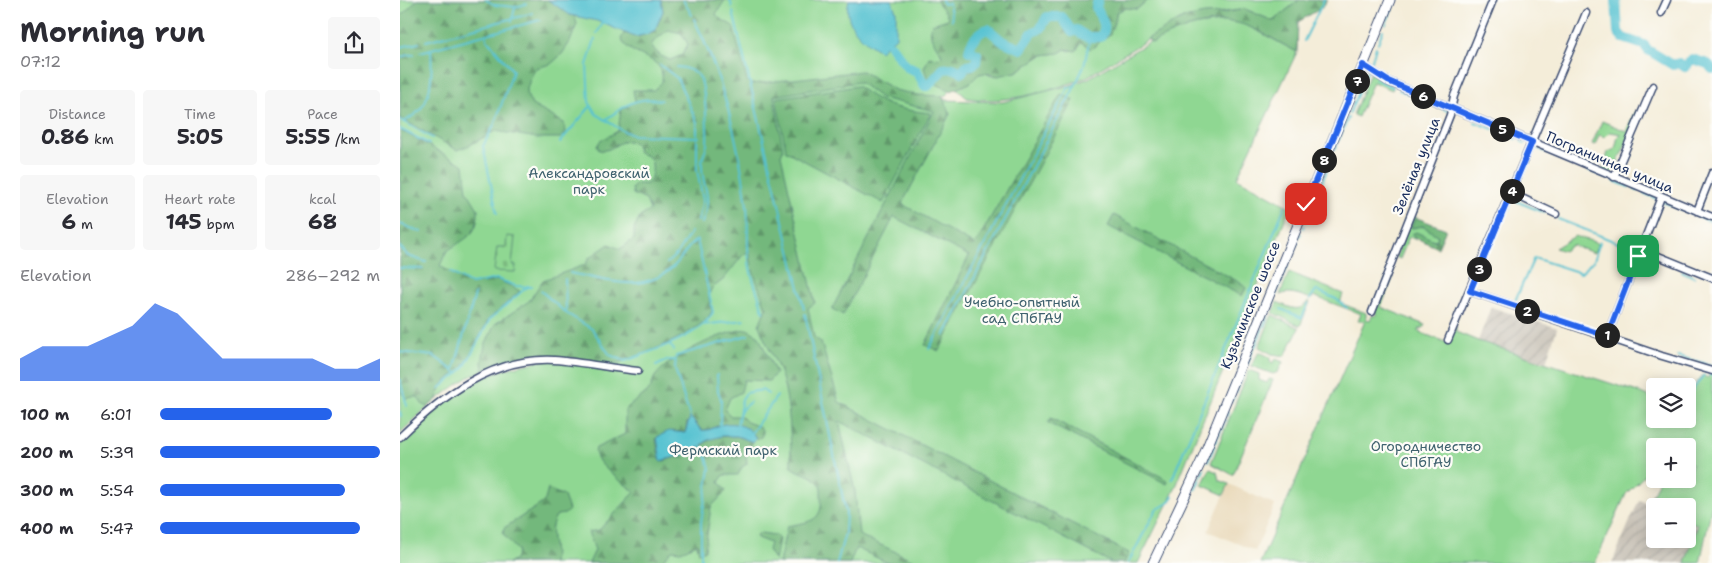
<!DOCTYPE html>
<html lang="en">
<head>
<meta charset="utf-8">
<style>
	body { margin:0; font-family:"Shantell Sans",sans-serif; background:#f7f7f7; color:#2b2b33; height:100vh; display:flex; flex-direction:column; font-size:19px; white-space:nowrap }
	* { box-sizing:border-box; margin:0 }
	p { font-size:16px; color:#7c7c81 }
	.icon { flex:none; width:28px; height:28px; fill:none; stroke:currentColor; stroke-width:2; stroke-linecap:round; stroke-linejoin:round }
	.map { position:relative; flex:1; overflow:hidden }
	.details { display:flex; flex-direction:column; background:#fff; width:400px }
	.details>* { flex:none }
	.controls { position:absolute; left:1246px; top:378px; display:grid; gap:10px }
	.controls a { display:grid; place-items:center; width:50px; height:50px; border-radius:5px; background:#fff; box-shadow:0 2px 12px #0003; font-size:25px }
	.pin { position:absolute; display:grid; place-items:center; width:42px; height:42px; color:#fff; margin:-21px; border-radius:10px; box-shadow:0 2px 8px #0006 }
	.km { position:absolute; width:25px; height:25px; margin:-12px; border-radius:50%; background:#222; color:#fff; font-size:14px; line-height:25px; text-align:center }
	.round { display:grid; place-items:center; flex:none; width:52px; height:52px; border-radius:5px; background:#f7f7f7 }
	.overview { display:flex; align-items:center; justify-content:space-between; height:85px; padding:0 20px }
	h1 { font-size:28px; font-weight:700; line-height:38px }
	.stats { display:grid; grid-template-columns:repeat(3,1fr); gap:8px; height:85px; padding:5px 20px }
	.stats div { display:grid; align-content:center; border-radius:5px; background:#f7f7f7; text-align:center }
	.stats b { font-size:21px; font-weight:700 }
	.stats small { font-size:14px; font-weight:400 }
	.stats p { font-size:14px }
	.chart { height:140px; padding:10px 20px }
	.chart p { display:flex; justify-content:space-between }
	.chart svg { width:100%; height:90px; margin-top:5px; fill:#2563eb; opacity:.7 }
	ul { padding:0 20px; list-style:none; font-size:16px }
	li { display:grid; grid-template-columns:80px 60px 1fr; align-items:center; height:38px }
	li i { height:12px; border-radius:6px; background:#2563eb }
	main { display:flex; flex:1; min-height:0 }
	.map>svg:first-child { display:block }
	.built { fill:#e9d9ba }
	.industrial { fill:url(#industrial-furrows) }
	.green { fill:#8fd792; stroke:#558378 }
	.forest { fill:url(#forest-firs); stroke:#47746d; fill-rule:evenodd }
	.cemetery { fill:url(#cemetery-stones); stroke:#558378 }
	.water { fill:#57c2d1; stroke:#397898 }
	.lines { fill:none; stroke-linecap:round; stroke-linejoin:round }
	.stream { stroke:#57c2d1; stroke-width:2 }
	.river { stroke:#57c2d1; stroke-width:10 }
	.minor-casing { stroke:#3c4c70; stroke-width:9 }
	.secondary-casing { stroke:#3c4c70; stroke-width:11 }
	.minor { stroke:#fff; stroke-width:6 }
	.secondary { stroke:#fff; stroke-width:9 }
	.route-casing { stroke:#fff; stroke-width:10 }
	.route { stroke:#2563eb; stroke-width:6 }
	.labels { text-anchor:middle; stroke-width:4.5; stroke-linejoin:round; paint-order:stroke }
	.street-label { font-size:14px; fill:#1b2f5e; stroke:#fdfcf7 }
	.park-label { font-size:14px; fill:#3e616e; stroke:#fdfcf7 }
</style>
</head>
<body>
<main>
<section class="details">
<div class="overview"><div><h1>Morning run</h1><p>07:12</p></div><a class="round"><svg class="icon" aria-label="share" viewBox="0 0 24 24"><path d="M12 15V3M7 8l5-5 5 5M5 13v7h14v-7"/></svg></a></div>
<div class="stats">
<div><p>Distance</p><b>0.86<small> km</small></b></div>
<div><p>Time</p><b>5:05</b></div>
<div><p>Pace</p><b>5:55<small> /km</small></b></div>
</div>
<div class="stats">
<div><p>Elevation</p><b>6<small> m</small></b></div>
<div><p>Heart rate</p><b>145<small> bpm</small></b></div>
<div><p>kcal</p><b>68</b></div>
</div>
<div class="chart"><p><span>Elevation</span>286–292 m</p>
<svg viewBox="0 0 160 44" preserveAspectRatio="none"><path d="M0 44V33L10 27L20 27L30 27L40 22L50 17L60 6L70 11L80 22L90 33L100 33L110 33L120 33L130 33L140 38L150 38L160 33V44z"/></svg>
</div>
<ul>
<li><b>100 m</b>6:01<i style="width:78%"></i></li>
<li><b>200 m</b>5:39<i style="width:100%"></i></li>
<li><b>300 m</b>5:54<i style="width:84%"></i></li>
<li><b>400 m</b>5:47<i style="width:91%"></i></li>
</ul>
</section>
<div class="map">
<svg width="1312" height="563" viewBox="0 0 1312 563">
	<defs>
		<pattern id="industrial-furrows" width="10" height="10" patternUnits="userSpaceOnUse" patternTransform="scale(1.25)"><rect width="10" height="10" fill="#c9c3b8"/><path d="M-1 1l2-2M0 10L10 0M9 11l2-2" fill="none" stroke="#aca8a1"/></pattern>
		<pattern id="forest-firs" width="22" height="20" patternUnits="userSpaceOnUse" patternTransform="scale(1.25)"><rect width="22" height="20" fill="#73b87c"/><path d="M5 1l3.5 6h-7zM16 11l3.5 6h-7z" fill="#5e9669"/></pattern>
		<pattern id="cemetery-stones" width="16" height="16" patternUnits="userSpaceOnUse" patternTransform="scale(1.25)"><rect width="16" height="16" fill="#8fd792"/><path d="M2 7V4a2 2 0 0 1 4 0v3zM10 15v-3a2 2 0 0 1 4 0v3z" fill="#7bb980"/></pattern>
	</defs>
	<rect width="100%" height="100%" fill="#fdfcf7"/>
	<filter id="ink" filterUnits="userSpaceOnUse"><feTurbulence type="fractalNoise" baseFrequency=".02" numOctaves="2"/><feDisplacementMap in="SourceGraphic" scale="10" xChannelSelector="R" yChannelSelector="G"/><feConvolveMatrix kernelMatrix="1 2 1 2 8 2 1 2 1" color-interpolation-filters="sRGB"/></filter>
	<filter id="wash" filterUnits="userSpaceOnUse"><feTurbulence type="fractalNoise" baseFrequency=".0096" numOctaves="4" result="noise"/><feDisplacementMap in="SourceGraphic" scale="20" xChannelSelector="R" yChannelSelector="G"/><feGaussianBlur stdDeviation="1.12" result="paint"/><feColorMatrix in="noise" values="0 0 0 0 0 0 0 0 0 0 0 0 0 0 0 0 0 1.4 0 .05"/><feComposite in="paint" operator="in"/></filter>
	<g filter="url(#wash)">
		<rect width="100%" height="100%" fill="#f4edd9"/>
		<path class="built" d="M829,484l46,21 -20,46 -47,-20z"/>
		<path class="industrial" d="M1091,307l66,21 -11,34 -68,-21z
			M1239,500l16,7v32h33v-19l10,5 -13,38h-73z"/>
		<path class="green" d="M0,0h633l-102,37 11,18 -3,3 -4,-1 -5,24 19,9 -2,5 -5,1 3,4 58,2 68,-17 16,-6 86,-51 64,-8 60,32 -60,126 53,29 -115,282 -37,74h-738v-122c28,-26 57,-55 94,-68 19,-7 40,-10 60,-15 -16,2 -33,3 -49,6 -41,7 -76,42 -105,69z
			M748,0h151l-26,21 -28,-12 -62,9 -98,60c-36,13 -80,27 -118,20l-11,-10 14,-5 9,-9 6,-1 7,3 24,-4 26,-17 17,-2 6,-4 5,2 11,-10 31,-12 5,-17 8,-4 12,1z
			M970,73l24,13 -2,4 -19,-8 -15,35 -5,-2z
			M1235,111l5,1 -26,59 -2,1 -9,-2 5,-18 7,-3 3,-13 4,-2 -12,-2 -5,5 -6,-2 -4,10 -3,-1 10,-23 24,10z
			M1011,215l6,3 -3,2v8c9,-4 15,1 23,6l1,5 -6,1 -13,-6 -5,3 3,3 -8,-3 -9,22 -4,-2z
			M1175,236l23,7 -4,10 -22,-8 -8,6 -9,-3z
			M889,272l54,22 -3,9 26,10v6l4,1 2,-4 5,-1 -2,-3 13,-35h5l-12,30 44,18 -3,4h-3v3l29,11 8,-17v6l22,9 160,51 17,7v20h33v-25l15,-19 4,3 5,-4v131l-12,58h-15l13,-38 -10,-5v-14l-33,1 -8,-4c4,-4 10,-18 12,-24h29l4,-15 -4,-2v-16h-33l-9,28 -20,20 -31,69h-335l105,-242h-7l3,-7 -48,-18 -1,3c-11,-3 -21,-9 -32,-4z
			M908,301l2,1 -10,24 -27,-13 4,-11c12,5 23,12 31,-1z
			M872,315l27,13 -14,28 -13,-2 -13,-7z
			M859,352l11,5v4l3,2 3,-4 7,3 -5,10 -5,2 -22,-8z
			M849,370l10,4v6l8,3 2,-4 4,1 -40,95 -22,-12z
			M810,469l7,3 2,8 10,4 -5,11 -22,-10z"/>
		<path class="forest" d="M17,0h131l27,17 2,7 -7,18 -8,12 -11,10 -15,4 -6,11 -4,14 6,12 32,18 2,9 -5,6h-24l-42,-7 -25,14 -13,5 -57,-32v-101z
			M261,0h64l-9,14 3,4 14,8 14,55 4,3 111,-13 33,19 23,5 24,1 8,18 -48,90 73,41 86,-151 13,6 -135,251 -14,-6 44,-89 -75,-39 -51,98 -11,-6 102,-198 -53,-13 -22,-16 -85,14 9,54 -2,5 34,148 -7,5 6,29 7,5 18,60 290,151 -5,10h-12l-273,-142 16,70 4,44 61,28h-32l-32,-15 -6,15h-71l8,-37c19,-4 37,-3 34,-29 0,-5 1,-11 -3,-15 -7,-8 -19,-9 -27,-15 0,-27 -1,-63 -9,-89 -6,-18 -18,-37 -23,-53l7,-17 -13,-37 -4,-20 -6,4 -20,25 -12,9 -2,9 3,13c-7,20 -82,51 -104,54 -17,2 -36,-6 -53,-7 -23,0 -51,4 -72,13l-1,-9 3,-17 10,-21 34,-23 14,-21 42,-15 4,-7 20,-14 11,5 14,-10v-10l6,-12 10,-7 -4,-10 -13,-6 -1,-6 4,-4h11c5,-5 8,-21 2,-27 -4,-2 -8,-3 -11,-6l-2,-7c-16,-10 -21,9 -37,6l-2,-4 3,-5 18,-10 3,-21 14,-9 -2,-11h21l8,-8c4,-28 -31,-22 -41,-43l3,-6 14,4 17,-7 8,-19zM268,30l13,3 7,11 -6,11 -12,5 -9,-4 -10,-10 3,-5z
			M537,0h211l-11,9 -12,-1 -8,4 -7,22 -19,15 -10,-7 -5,9 -11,-2 -6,4 -17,2 -26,17 -18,4 -13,-3 -6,1 -9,9 -19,8 -23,-11 -4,-12 5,-11 10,1 3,-3c-6,-12 -15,-17 -10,-31l16,-5c-1,-8 -8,-11 -11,-19z
			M899,0h28l-4,7 -25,15 -1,30c-14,-7 -46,-27 -60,-29 -29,-5 -60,7 -85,20l-5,-4 36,-21 22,-4 18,-1 22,-4 28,12z
			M457,86c29,21 39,23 74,27l-48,90 -97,-52 -10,-53z
			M0,130l64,35 3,26 11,18c1,28 -14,29 -32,43l-6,14 31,18 28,-4 21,11 -32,29 -21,42 -24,22 -7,16 -8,7 -6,-3 -4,-7 -12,1 -6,-6z
			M714,215l127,68 5,5 -4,8 -134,-70z
			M1017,218l29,11 -8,19 -24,-11 -2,-3 4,-2 20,9 2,-5 -15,-10 -12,2 3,-8z
			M347,329l11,6 18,38 -7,8 -25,-1 -3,12 -11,6 -5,12 6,6h10l6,6 13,5 3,6 -2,4 -5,2 -1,-3c-11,-7 -21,-15 -35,-11 -7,2 -10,6 -19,5l-5,-7 -9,-1 -2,11 -11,-2 -18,8 3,19 5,3 34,-12 15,-12 24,-1 16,6 -7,12 1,10 -5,3 -4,8h-14l-5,7 7,9 -15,16 -6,43 -6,3 -2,-9 -16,7 -9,-1 -12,13h-71l6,-13 -7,-18 11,-2 36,-38c-11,-9 -45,-30 -39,-44l29,-14v-24c7,-8 16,-12 23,-19 5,-5 4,-12 9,-17 15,-18 65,-43 90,-45z
			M651,418l111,59 6,4 -1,3 -119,-61z
			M148,489l16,7 5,14 -4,4 -8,1c-12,15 0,31 -4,48h-45l7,-4 3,-8 -15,-17 1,-6 37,-24 4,-4z
			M361,533l14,2 4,4 -4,22 -7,-11 2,-7 -13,-5 -1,-2z"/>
		<path class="cemetery" d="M107,236l8,1 -3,28h4l-1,7 -21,-1 3,-24h9z"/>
		<path class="water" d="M148,0h113l2,11 -8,19 -7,4 -13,3 -38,-16 -27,-6z
			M449,0h42l5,11v26l-16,14c-18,-10 -38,-28 -31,-51z
			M290,417l11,13c10,2 14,-5 24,-6 11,-2 27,3 31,15l-3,3 -16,-6h-15l-14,4 -15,12 -32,9 -4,-24 12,-6 16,2z"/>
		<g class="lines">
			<path class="stream" d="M86,0l9,5 20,2
				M283,0l9,15
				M330,0l2,7
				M542,0l1,4 6,-1 3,17
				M993,5l2,-5
				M333,12l71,297
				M294,19c29,59 45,122 53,187 2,21 -1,42 3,62 3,15 10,29 13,44
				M112,21l3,-14 11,-3
				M986,24l6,-15
				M197,33l6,-10
				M86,34l1,5 26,32 -18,52 -12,23 14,67
				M195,39l-8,26 2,37 7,12 27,17 11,4 65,2
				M26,41l107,-28
				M904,41l20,-41
				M978,43l5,-13
				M0,47l19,-4
				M20,52l120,-32
				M0,57l14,-3
				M971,63l5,-16
				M260,65l17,13 20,44v48l6,30 -5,21
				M277,67c7,0 19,4 23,11 5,10 8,54 7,66 -1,7 -5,12 -5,19 -1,26 12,29 0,60
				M975,79l18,8
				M999,90l18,7
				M1022,99l26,12
				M949,114l18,-43
				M0,120l32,18
				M205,120c19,-14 31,-24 56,-20
				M3,122c7,-4 15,-8 19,-15 11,-15 10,-41 9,-58
				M1075,122l18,7
				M0,129l29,15
				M1096,131l5,2
				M1107,135l9,4
				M1121,141l4,3
				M160,142l30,-35
				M1134,147l12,5
				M935,149l13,-31
				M1154,155l16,7
				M1175,164l9,4
				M1188,170l20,8
				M1214,181l15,6
				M920,187l13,-32
				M1234,189l4,2
				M1116,191l19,-44
				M1244,193l13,6
				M1111,199l34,14
				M1263,202l21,8
				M913,204l4,-11
				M1289,212l23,10
				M1107,213l5,-12
				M1158,219l78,31
				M905,222l6,-14
				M0,224l21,8
				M903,228l1,-2
				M1099,229l1,-1
				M899,236l2,-2
				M0,247l8,9 18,6
				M889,261l9,-20
				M1263,262l3,2
				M267,263l10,-9 14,-22
				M0,268l23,1
				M1282,271l12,6
				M50,272l21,12 26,-5 19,7 15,1
				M165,279l1,34
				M141,291l25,22 26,16 18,26 15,6c24,-9 77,-25 88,-49l-16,-72c-8,3 -15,19 -23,26 -30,29 -67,14 -104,7
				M875,296l13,-31
				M910,299l6,-9 20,9 11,9
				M1115,301l19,-43 47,15 13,-13 6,-18
				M881,309l21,9 6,-14
				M869,311l5,-11
				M405,314l41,199 -1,20 -8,30
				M302,325l42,-5
				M544,336l131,-250 9,-20 6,-29
				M270,345l4,5
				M855,347l13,-32
				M529,349l139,-261 6,-2
				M0,352l34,4 24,18
				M1277,356l35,9
				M848,364l5,-14
				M256,365l11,-5h8
				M54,370l21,-76
				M317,375l1,16 3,8 -1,26
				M1309,375h3
				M0,380l7,26
				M39,389l25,-21 26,-49 38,-33
				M836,393l9,-23
				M1288,396l16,-21
				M832,402l2,-5
				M0,412l1,4
				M340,413l3,-5 7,-6
				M826,416l2,-4
				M290,417l-15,-48 1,-13 72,-21
				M337,425l5,-26 4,-6 16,-3 6,4
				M352,432l25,-36
				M815,442l10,-22
				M301,446l6,12 3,11 -9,53v41
				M808,461l6,-15
				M772,479l113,-273
				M795,490l9,-21
				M790,500l2,-4
				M728,563l28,-53 12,-7 5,-7
				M759,563l28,-57"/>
			<path class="river" d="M1216,0l2,32 5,6 21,7 4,5 25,15 6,-2 6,4 7,-8 16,5 4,5
				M491,46l16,21 10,4 8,15h3l15,-17 10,-1 9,4 4,-6 6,-1 4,-3 1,-8 -8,-3c2,-10 9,-19 19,-22l14,12 19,8 11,-16 9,-5 6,-11h15l10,15 4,-2 11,7h13c10,-11 0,-19 -4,-30l2,-7"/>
		</g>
	</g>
	<g filter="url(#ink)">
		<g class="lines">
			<g class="minor-casing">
				<path id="minor" d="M1261,13l6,-13
					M963,65l24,16 325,136
					M1214,177l39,-91
					M1111,193l45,21
					M1297,211l15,-38
					M1241,249l71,29
					M1070,291l192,65 50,15
					M972,312l78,-197 4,-19 39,-96
					M1207,336l54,-139
					M1048,340l138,-327
					M0,437c42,-41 92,-80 154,-77 28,2 56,8 84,11"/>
			</g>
			<g class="secondary-casing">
				<path id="secondary" d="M753,563l48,-101 189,-462"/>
			</g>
			<use href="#minor" class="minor"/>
			<use href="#secondary" class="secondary"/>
		</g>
	</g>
	<g class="lines" filter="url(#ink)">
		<g class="route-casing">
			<path id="route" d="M906,204l57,-139 25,16 144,61 -62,149 137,45 31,-80"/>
		</g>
		<use href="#route" class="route"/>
	</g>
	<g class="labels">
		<g class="street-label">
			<text transform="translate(1210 162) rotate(23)" y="5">Пограничная улица</text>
			<text transform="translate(1016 166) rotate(-68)" y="5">Зелёная улица</text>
			<text transform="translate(850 305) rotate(-68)" y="5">Кузьминское шоссе</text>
		</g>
		<g class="park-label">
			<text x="189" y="178">Александровский<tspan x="189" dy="16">парк</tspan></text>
			<text x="622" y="307">Учебно-опытный<tspan x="622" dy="16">сад СПбГАУ</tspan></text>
			<text x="1026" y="451">Огородничество<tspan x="1026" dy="16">СПбГАУ</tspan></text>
			<text x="323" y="455">Фермский парк</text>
		</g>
	</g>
</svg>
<div class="controls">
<a><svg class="icon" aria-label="layers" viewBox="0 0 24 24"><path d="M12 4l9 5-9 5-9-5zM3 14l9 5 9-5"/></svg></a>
<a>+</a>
<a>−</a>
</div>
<div class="pin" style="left:1238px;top:256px;background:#1e9e55"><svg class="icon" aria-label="arrive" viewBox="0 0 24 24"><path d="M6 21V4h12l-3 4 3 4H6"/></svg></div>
<div class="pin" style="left:906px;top:204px;background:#d93025"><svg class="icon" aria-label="check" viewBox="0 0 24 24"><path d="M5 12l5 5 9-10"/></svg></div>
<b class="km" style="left:1207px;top:335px">1</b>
<b class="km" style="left:1127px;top:311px">2</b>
<b class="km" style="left:1079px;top:269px">3</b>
<b class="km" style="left:1112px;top:191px">4</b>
<b class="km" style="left:1102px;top:129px">5</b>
<b class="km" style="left:1023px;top:96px">6</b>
<b class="km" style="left:957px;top:81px">7</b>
<b class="km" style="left:924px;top:160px">8</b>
</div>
</main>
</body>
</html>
